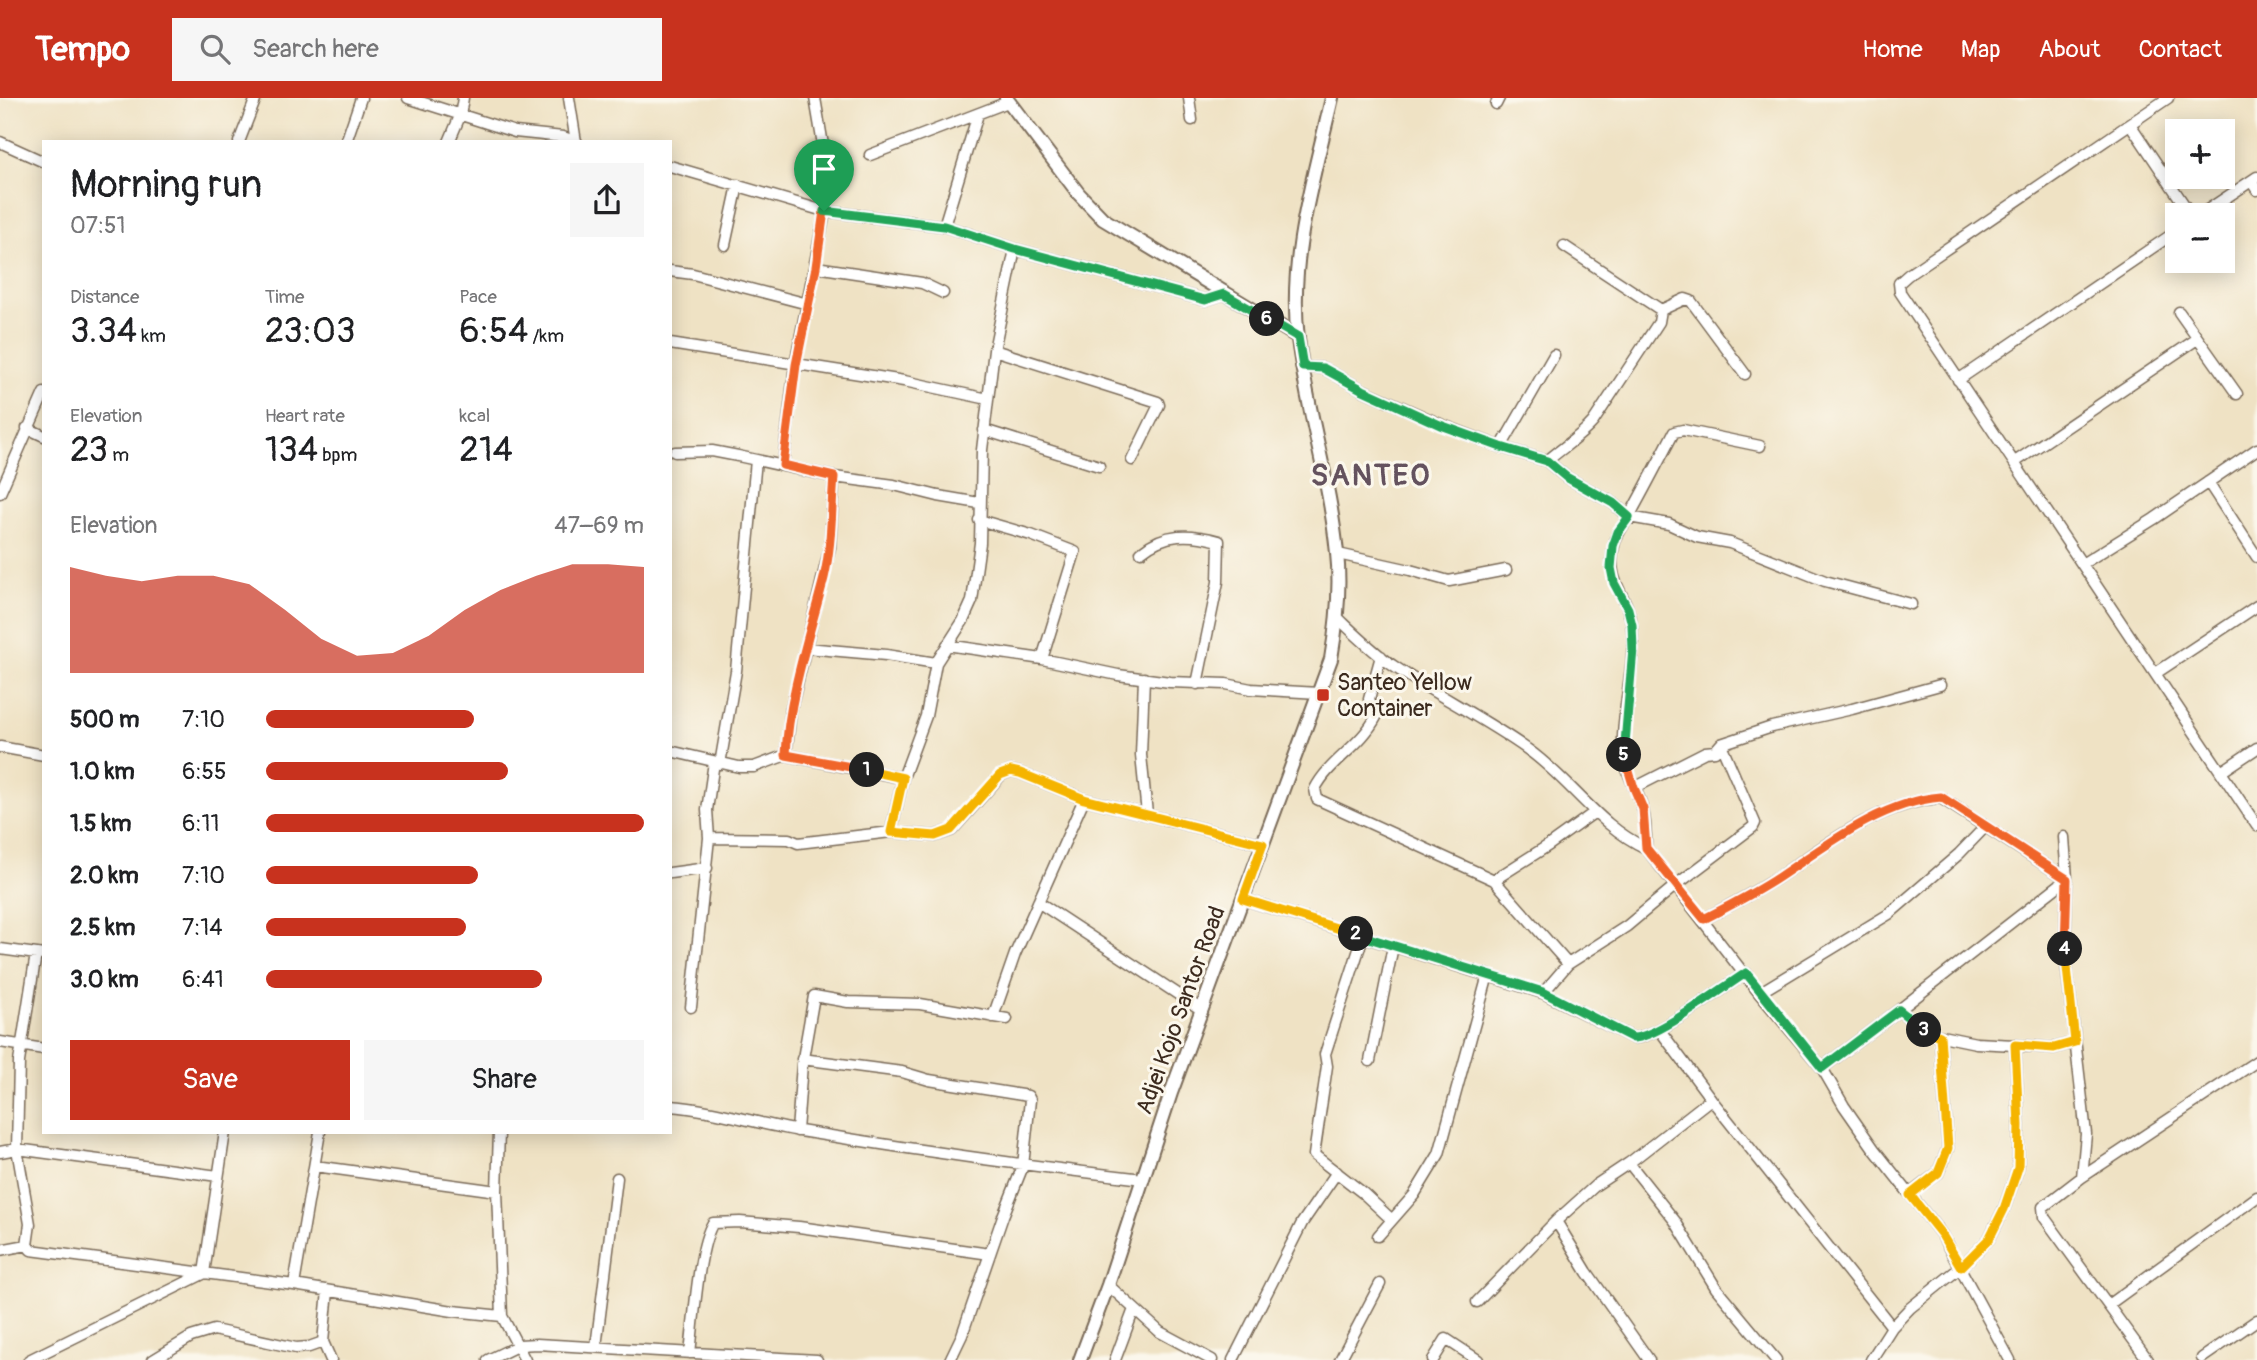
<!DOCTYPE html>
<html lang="en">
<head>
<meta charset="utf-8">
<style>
	body { margin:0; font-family:Pangolin,sans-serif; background:#f6f6f6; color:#202124; height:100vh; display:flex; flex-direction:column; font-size:26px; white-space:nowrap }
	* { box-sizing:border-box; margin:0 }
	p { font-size:23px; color:#757577 }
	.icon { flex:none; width:38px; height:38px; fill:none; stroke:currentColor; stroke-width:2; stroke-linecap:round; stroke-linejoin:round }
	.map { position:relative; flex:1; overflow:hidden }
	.details { position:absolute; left:42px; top:42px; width:630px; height:994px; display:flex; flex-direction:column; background:#fff; border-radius:0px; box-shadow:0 4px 18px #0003 }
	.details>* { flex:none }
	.controls { position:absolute; left:2165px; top:21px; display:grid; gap:14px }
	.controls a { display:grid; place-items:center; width:70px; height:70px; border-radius:0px; background:#fff; box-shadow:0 4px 18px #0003; font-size:35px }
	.pin { position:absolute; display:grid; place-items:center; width:60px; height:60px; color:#fff; margin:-72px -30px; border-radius:50% 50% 50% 0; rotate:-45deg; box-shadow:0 0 7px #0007 }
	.pin .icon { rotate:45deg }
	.km { position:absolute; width:35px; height:35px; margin:-18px; border-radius:50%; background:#222; color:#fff; font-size:19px; line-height:35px; text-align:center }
	.round { display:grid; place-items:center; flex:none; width:74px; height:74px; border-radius:0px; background:#f6f6f6 }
	.head { display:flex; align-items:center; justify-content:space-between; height:119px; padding:0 28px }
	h1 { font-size:38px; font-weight:600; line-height:52px }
	.stats { display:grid; grid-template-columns:repeat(3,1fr); gap:10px; height:119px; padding:7px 28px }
	.stats div { display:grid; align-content:center }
	.stats b { font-size:35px; font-weight:600 }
	.stats small { font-size:19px; font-weight:400 }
	.stats p { font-size:19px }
	.chart { height:196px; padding:14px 28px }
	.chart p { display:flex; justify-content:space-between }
	.chart svg { width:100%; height:126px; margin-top:7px; fill:#c8321e; opacity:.7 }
	.primary-button { display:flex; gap:14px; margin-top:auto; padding:14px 28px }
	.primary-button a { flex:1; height:80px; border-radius:0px; background:#c8321e; color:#fff; font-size:28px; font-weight:600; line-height:80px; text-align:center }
	.primary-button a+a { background:#f6f6f6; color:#202124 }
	ul { padding:0 28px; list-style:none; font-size:23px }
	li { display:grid; grid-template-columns:112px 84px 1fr; align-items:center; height:52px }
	li i { height:18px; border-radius:9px; background:#c8321e }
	header { display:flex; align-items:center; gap:42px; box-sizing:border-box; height:98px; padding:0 35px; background:#c8321e; color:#fff }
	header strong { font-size:33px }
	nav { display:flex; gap:38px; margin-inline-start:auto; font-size:24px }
	.search { width:490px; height:63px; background:#f6f6f6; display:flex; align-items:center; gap:18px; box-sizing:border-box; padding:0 24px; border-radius:0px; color:#757577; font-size:26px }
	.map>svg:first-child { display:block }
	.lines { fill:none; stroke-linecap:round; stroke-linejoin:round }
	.minor-casing { stroke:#7a6a58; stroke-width:13 }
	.tertiary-casing { stroke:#7a6a58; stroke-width:16 }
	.minor { stroke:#fff; stroke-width:10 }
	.tertiary { stroke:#fff; stroke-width:12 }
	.split-1-casing { stroke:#fff; stroke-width:14 }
	.split-2-casing { stroke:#fff; stroke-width:14 }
	.split-3-casing { stroke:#fff; stroke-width:14 }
	.split-4-casing { stroke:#fff; stroke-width:14 }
	.split-5-casing { stroke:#fff; stroke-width:14 }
	.split-6-casing { stroke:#fff; stroke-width:14 }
	.split-7-casing { stroke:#fff; stroke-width:14 }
	.split-1 { stroke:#f0652b; stroke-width:9 }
	.split-2 { stroke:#f5b400; stroke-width:9 }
	.split-3 { stroke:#22a559; stroke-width:9 }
	.split-4 { stroke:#f5b400; stroke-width:9 }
	.split-5 { stroke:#f0652b; stroke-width:9 }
	.split-6 { stroke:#22a559; stroke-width:9 }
	.split-7 { stroke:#22a559; stroke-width:9 }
	.poi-dot { fill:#c8321e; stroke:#fbf7ec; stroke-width:2.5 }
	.labels { text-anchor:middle; stroke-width:6; stroke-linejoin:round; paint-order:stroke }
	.poi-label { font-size:23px; fill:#3b2a1e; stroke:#fbf7ec; text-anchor:start }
	.street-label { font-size:23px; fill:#3b2a1e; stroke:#fbf7ec }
	.district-label { font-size:30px; font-weight:bold; letter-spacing:2px; fill:#64525e; stroke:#fbf7ec }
</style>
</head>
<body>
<header>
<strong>Tempo</strong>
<div class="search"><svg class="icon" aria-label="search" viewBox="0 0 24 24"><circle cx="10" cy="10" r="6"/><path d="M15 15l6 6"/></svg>Search here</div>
<nav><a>Home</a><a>Map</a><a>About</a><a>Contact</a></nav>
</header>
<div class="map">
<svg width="2257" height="1262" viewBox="0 0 2257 1262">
	<rect width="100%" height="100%" fill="#fbf7ec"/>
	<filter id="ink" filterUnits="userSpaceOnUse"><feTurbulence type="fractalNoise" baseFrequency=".0143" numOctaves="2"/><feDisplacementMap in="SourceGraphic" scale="14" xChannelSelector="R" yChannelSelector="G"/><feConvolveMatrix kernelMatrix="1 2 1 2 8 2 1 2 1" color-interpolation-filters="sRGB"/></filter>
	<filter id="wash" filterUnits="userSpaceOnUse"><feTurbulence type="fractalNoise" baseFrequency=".00686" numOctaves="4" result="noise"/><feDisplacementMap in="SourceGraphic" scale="28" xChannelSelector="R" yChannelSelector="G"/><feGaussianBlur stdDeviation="1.57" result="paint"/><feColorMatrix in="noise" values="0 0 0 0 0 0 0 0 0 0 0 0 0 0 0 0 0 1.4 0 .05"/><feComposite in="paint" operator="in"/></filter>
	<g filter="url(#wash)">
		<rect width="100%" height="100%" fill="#efe2c4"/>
	</g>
	<g filter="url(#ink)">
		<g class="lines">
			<g class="minor-casing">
				<path id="minor" d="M408,0l107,34 48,5 14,5
					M569,0l7,44
					M1189,0l3,22
					M2168,0l-260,177 -9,8 1,9 357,534
					M1496,6l3,-6
					M2130,26l61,91
					M0,44l44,20
					M239,44l17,-44
					M346,44l15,-44
					M449,44l11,-26 3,-18
					M870,57l138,-53
					M670,68l154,45 120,15 71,23 190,51 19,-6
					M2251,83l6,9
					M2200,117l57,-38
					M944,128l34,-112
					M725,147l13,-60
					M816,169l106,16 21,10
					M670,173l23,3 115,30
					M1661,212l24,-11 6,2 54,73
					M2179,214l58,82
					M670,246l234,37 84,18
					M994,252l164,52 1,3 -27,55
					M1302,269l21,1 40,22 77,34 61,23 46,14 19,16 47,26 16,14 40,7 28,13 33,6 95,38 86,23
					M1958,282l219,-149
					M27,330l17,8
					M984,332l115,36
					M1501,349l53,-92
					M675,354l37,-1 26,5 96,21 60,8 44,11 41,7
					M1547,363c15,-13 33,-24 46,-39l66,-100 2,-12 -97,-64
					M2015,364l182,-123
					M783,367l12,-100 35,-179 -15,-88
					M834,379l-4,70 -39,162 -5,46 117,23
					M2208,384l49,75
					M0,395l44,-100
					M979,422l52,15 44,17 -33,107
					M1141,454c24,-20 49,-19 78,-11l-1,41 -21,102
					M1338,456l72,16 39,11 57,-11
					M2082,466l72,-45 103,-70
					M1338,520c18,17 36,35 57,49 43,29 90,52 132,82 43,30 71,77 119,99l113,145 63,75 22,38 30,43 68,86 68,125
					M947,547l95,14 76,16 52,7 56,2 25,5 68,4
					M806,550l80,7 50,8
					M1381,558l-12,43 7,18c-15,29 -47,44 -61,72l2,10 177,81 74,84 -25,29
					M2156,575l101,-67
					M1144,580l-3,77 6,59
					M1721,646l51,-17 80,-18 88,-24
					M0,649l44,8
					M670,653l69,16h15l32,-12
					M720,666l16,-93 20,-211
					M2221,674l36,-24
					M891,734l12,-54 23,-62 10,-53 27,-42 9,-20 8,-58 2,-93 12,-100 21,-101
					M2064,739l3,42 -2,74 21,181 -4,43
					M709,740l-2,-28 7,-48
					M1646,750c0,-12 0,-26 -3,-38 -5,-20 -19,-39 -20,-60 -2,-39 13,-83 9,-123 -3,-33 -27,-42 -18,-82 3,-13 11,-21 17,-32 15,-27 29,-54 43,-81l9,-2 77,16
					M670,775l37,-5
					M1494,782l55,-35 46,-33
					M1243,801l300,94 90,45c24,0 89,-50 113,-65
					M1038,804l164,108
					M1704,821c25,-13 51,-27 75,-42 48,-33 102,-75 162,-79l126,81 -168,131 -77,58
					M1363,839l-38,117 2,12 -13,89 49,38 29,27
					M0,851l44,6
					M1568,866l59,-38 49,-41 77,-58 2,-4 -34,-79 -6,7 -10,1 -71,36
					M1759,895l130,-79 70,-60 26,-27
					M691,909l18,-169 80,1 9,4 93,-11 44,4 17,-6 49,-55 10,-4 9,2 64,26 179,45
					M993,919l22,-63 69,-155
					M1659,931l52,70 181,228
					M0,944l44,7
					M2015,947l39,3 21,-6
					M802,961l100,13 27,8 99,16 2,4 -7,66 -20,50 -41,119 -12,25
					M1370,963l23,-115
					M670,1008c44,3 87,18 130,25 114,19 228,35 343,48
					M797,1033l5,-67 12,-68 34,6 72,2 87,15
					M0,1054l17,-3 201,27
					M1629,1065l46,58 41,67 60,72
					M315,1068l182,25
					M1910,1096l28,-21 10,-25 -8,-112
					M1556,1123l31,51 62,88
					M1378,1138l36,-41 25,-41 49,-179
					M27,1147l3,-21 -13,-75 2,-87 17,-108
					M0,1152l27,-5 4,5 263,35 159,26 49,5 -5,-125 2,-59
					M204,1175l21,-141
					M294,1187l26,-153
					M1108,1187l52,47 52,28
					M1477,1204l79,-81 40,-36 33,-22 82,-64
					M2108,1207l149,-108
					M502,1218l23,44
					M323,1244l8,18
					M596,1249l21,-169
					M690,1255c4,-31 8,-107 23,-130l27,-1 59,5 191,27
					M2202,1260l55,-38
					M29,1262l174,-86
					M153,1262l38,-23 23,-7 82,18 13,-1 14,-5 5,-51
					M488,1262l31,-15 18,-1 280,16
					M1115,1262l19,-51
					M1233,1262l69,-137 35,-51
					M1340,1262l40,-76
					M1433,1262l13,-21 32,21
					M1871,1262l21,-33 18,-19 51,-41 28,-28 15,-30 14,-41 1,-43 -4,-80 -39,-2 -49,-10 -28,-23
					M2148,1262l-104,-143 -1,-10 39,-30 175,-116"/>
			</g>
			<g class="tertiary-casing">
				<path id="tertiary" d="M1006,0l73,96 24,25 195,118
					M1080,1262l28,-75 63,-192 160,-434c6,-35 10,-70 6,-106 -7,-72 -30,-142 -39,-214 -10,-82 16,-162 34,-241"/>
			</g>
			<use href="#minor" class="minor"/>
			<use href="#tertiary" class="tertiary"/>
		</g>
	</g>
	<g class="lines" filter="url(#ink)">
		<g class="split-1-casing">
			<path id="split-1" d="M824,113l-8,56 -20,98 -13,100 51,12c-3,34 -2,67 -10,101 -14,55 -36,121 -38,177l81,15"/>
		</g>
		<g class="split-2-casing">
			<path id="split-2" d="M867,672l36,8 -12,54 44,4 16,-6 49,-55 11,-4 9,2 64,26 179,45 -20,55 113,35"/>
		</g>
		<g class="split-3-casing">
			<path id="split-3" d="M1356,836l187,58 90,46c24,0 89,-50 113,-65l76,95 77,-58 25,20"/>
		</g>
		<g class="split-4-casing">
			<path id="split-4" d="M1924,932l16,6 8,112 -10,25 -28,22 32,40 19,32 28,-28 15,-30 14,-41 1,-43 -4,-80 39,3 21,-6 -10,-93"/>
		</g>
		<g class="split-5-casing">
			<path id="split-5" d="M1624,657l10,33 9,21 3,39 58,71c25,-13 51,-26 75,-42 48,-32 102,-75 162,-80l126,82 -2,70"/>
		</g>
		<g class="split-6-casing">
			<path id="split-6" d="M1267,221l31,18 5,30 20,1 40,22 77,35 61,22 46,14 19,16 47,26 16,14 -11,15 -5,14 -2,22 3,15 14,26 4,16 1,24 -9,106"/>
		</g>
		<g class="split-7-casing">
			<path id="split-7" d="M824,113l120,15 71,23 190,51 19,-6 43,25"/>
		</g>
		<use href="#split-1" class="split-1"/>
		<use href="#split-2" class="split-2"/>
		<use href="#split-3" class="split-3"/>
		<use href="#split-4" class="split-4"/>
		<use href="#split-5" class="split-5"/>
		<use href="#split-6" class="split-6"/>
		<use href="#split-7" class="split-7"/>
	</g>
	<rect class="poi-dot" x="1316" y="590" width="14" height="14" rx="3.5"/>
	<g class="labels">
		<g class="poi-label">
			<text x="1337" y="592">Santeo Yellow<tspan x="1337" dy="26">Container</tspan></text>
		</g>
		<g class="street-label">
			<text transform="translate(1180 912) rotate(-70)" y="8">Adjei Kojo Santor Road</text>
		</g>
		<g class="district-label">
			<text x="1371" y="387">SANTEO</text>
		</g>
	</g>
</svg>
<div class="controls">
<a>+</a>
<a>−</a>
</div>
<div class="pin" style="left:824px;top:113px;background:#1e9e55"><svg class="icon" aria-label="arrive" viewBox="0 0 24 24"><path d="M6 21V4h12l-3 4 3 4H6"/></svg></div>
<b class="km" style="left:867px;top:672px">1</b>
<b class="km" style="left:1356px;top:836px">2</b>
<b class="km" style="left:1924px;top:932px">3</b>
<b class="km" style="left:2065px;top:851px">4</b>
<b class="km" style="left:1624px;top:657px">5</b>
<b class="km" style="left:1267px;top:221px">6</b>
<section class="details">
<div class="head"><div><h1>Morning run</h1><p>07:51</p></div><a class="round"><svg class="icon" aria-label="share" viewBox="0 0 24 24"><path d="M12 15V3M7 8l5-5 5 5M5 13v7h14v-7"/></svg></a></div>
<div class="stats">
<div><p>Distance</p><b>3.34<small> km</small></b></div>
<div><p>Time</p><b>23:03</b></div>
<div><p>Pace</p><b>6:54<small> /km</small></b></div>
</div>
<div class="stats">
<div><p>Elevation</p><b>23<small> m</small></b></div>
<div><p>Heart rate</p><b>134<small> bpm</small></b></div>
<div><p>kcal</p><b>214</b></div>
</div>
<div class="chart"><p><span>Elevation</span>47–69 m</p>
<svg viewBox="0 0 160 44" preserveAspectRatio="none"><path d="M0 44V7L10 10L20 12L30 10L40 10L50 13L60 22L70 32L80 38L90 37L100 31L110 22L120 15L130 10L140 6L150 6L160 7V44z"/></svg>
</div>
<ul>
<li><b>500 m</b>7:10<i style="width:55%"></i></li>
<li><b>1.0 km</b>6:55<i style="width:64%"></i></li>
<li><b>1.5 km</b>6:11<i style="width:100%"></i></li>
<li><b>2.0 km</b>7:10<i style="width:56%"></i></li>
<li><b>2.5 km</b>7:14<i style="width:53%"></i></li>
<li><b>3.0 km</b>6:41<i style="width:73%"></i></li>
</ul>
<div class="primary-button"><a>Save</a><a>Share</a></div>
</section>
</div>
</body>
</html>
